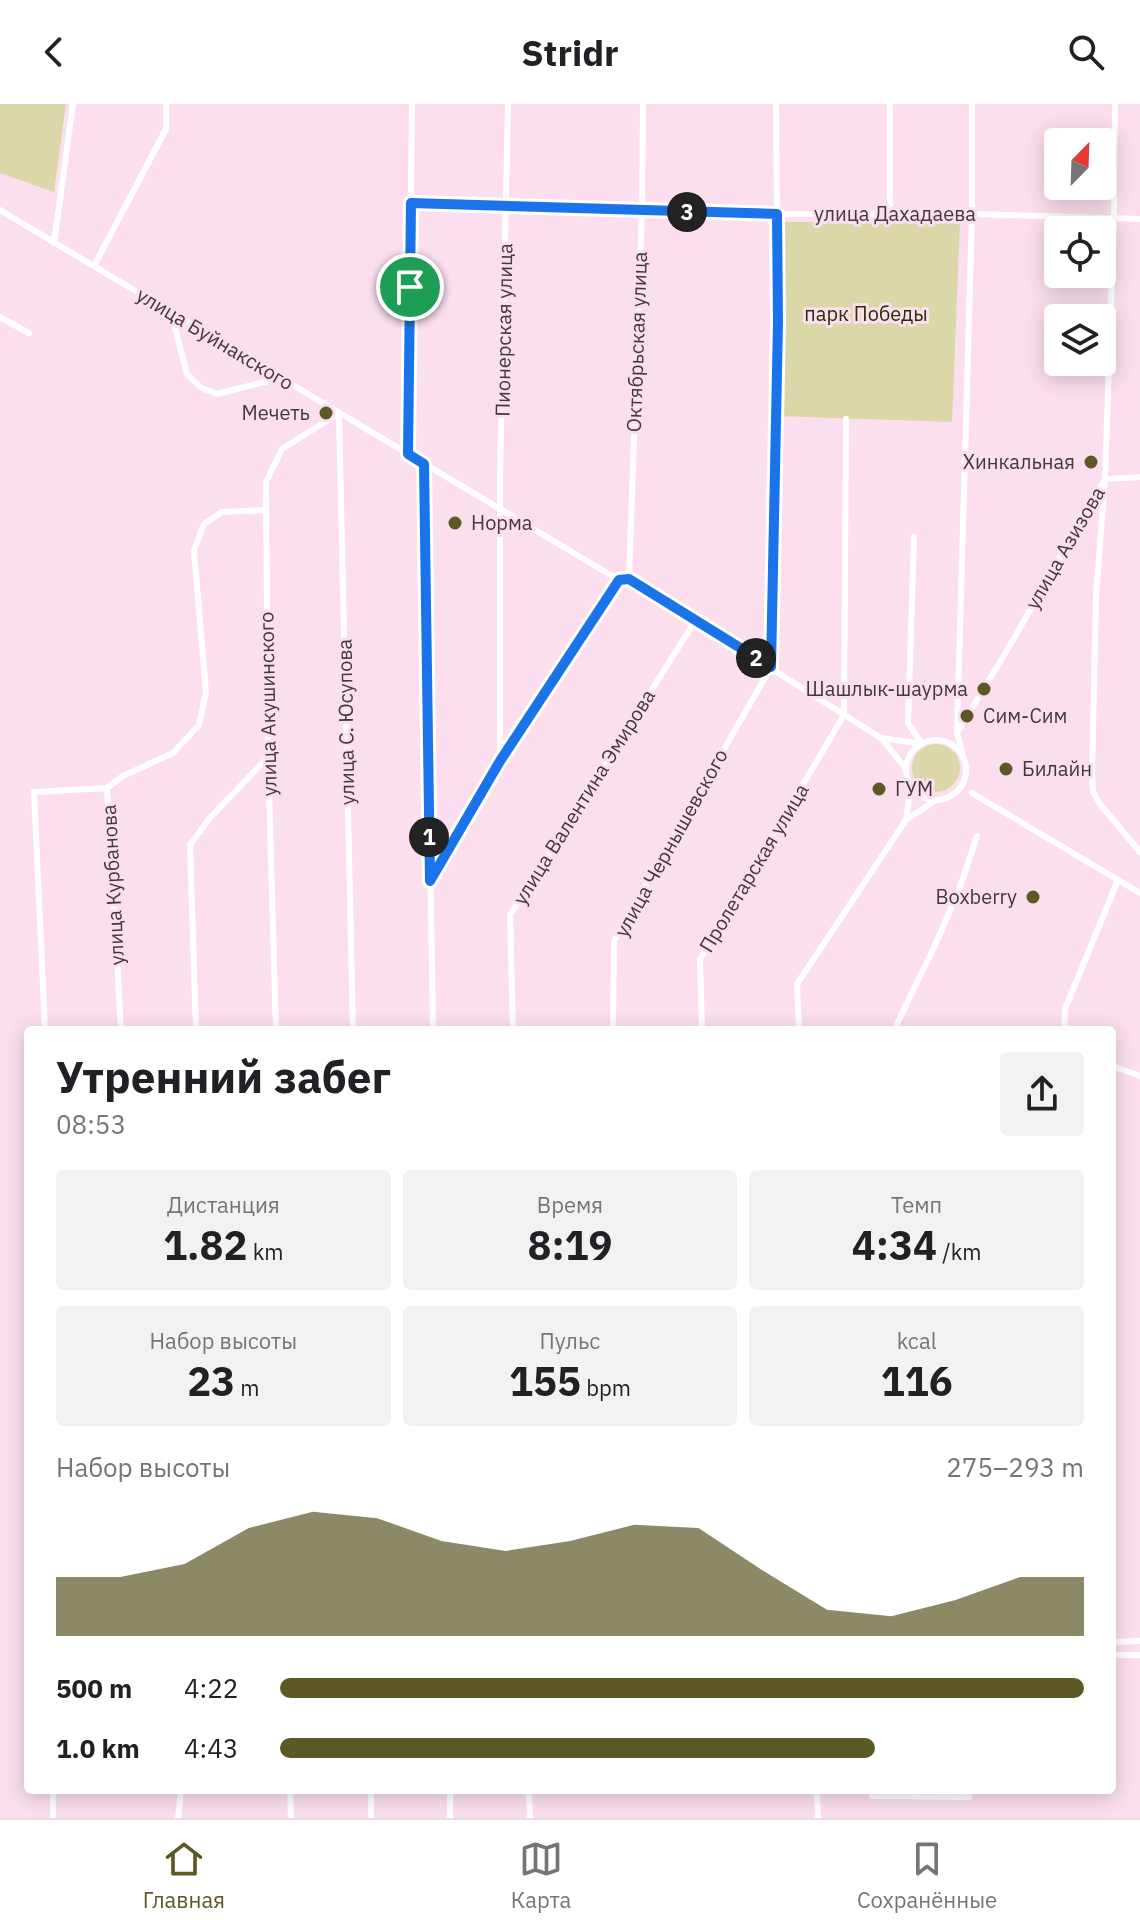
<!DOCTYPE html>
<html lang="ru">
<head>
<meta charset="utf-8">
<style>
	body { margin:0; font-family:"IBM Plex Sans",sans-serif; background:#f2f2f2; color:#202124; height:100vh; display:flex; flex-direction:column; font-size:30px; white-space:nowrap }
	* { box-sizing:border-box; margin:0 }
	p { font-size:26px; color:#757577 }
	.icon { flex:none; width:44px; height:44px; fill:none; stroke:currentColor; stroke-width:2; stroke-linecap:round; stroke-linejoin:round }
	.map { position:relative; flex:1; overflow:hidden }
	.panel { position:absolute; left:24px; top:922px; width:1092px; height:768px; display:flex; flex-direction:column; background:#fff; border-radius:8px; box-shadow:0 4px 20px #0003 }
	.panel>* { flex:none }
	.needle { width:52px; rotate:23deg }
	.controls { position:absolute; left:1044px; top:24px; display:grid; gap:16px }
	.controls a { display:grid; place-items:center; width:72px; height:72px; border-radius:8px; background:#fff; box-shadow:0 4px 20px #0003; font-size:40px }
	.pin { position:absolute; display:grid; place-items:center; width:68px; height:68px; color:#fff; margin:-34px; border:4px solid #fff; border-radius:50%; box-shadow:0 2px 8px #0007 }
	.km { position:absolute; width:40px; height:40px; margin:-20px; border-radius:50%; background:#222; color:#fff; font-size:22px; line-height:40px; text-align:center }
	.round { display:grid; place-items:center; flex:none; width:84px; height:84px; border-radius:8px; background:#f2f2f2 }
	.head { display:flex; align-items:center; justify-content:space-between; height:136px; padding:0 32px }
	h1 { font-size:44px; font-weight:700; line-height:60px }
	.metrics { display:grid; grid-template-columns:repeat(3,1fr); gap:12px; height:136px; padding:8px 32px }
	.metrics div { display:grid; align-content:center; border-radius:8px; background:#f2f2f2; text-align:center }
	.metrics b { font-size:40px; font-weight:700 }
	.metrics small { font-size:22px; font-weight:400 }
	.metrics p { font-size:22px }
	.chart { height:224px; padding:16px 32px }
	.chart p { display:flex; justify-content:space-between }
	.chart svg { width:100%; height:144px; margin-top:8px; fill:#5c5926; opacity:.7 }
	ul { padding:0 32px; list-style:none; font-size:26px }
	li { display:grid; grid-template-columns:128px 96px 1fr; align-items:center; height:60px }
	li i { height:20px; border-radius:10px; background:#5c5926 }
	header { display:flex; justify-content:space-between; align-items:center; height:104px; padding:0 32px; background:#fff; font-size:36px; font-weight:700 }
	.menu { display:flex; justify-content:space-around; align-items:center; height:112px; border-top:2px solid #e0e0e0; background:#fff; font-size:22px; color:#757577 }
	.menu a { display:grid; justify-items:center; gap:4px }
	.menu .selected { color:#5c5926 }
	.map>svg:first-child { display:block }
	.green { fill:#dad8a8 }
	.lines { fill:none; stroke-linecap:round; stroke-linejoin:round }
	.minor { stroke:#fff; stroke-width:6 }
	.route-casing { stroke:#fff; stroke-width:16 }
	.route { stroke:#1a73e8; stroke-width:10 }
	.poi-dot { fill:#5c5926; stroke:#fbdfee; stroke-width:3 }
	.labels { text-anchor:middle; stroke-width:6; stroke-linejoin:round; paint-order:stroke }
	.street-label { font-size:20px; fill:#43383e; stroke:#fbdfee }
	.park-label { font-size:20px; fill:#2f2c02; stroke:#fbdfee }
	.poi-label { font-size:20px; fill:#43383e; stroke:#fbdfee; text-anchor:end }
</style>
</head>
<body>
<header><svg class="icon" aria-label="back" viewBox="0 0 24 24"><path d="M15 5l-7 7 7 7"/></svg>Stridr<svg class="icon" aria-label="search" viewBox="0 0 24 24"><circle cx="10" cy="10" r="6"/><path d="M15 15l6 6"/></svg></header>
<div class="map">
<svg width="1140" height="1714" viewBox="0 0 1140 1714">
	<rect width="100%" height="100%" fill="#fbdfee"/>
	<path class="green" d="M0,0h66l-12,88 -54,-19z
		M777,118h183l-8,200 -177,-6z
		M912 664a24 24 0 1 1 48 0a24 24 0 1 1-48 0Z"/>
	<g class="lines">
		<path class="minor" d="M411,99l366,11h195l168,5
			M0,106l619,370 10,-1 252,159 41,6
			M890,110v-110
			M54,139l19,-139
			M94,162l72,-137v-25
			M171,208l16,62 13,13 17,7 63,-16
			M0,213l29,16
			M339,310l14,616
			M408,350l4,-350
			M424,360l9,566
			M1140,373l-35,2 -9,117 -4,177 1,18 6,12 41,49
			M914,433l-6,186 14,21
			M629,475l13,-368 1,-107
			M957,629l49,-81 99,-173 9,-260 1,-115
			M881,634l25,31
			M906 666a30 30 0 1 1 60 0a30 30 0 1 1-60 0Z
			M964,655l-7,-26 15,-519v-110
			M500,657v-285l8,-372
			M911,682l-5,34 30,-20
			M972,689l168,100
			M432,774l68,-117 119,-181
			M45,926l-11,-238 73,-4
			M121,926l-14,-242 16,-12 50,-23 26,-28 7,-33 -12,-141 10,-27 18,-12 44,-2
			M196,926l-6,-185 19,-26 59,-62
			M276,926l-8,-273 -2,-275 16,-33 57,-36
			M513,926l-3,-115 185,-294
			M613,926l1,-89 157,-274 7,-345 -2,-218
			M702,926l-2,-71 144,-244 2,-296
			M799,926l-2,-46 109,-164
			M894,926l42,-87 24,-56 17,-51
			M1064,926l1,-21 53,-129
			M1112,962l28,10
			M1112,1538l28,-1
			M1112,1551h28
			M53,1686v28
			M290,1686l1,28
			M371,1686v28
			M450,1686v28
			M529,1686l1,28
			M817,1686l1,28
			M872,1692l97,1v-7
			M178,1714l3,-28"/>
	</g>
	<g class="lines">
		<g class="route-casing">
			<path id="route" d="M411,99l366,11 1,108 -7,345 -142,-88 -10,1 -119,181 -70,120 -6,-417 -16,-10z"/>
		</g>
		<use href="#route" class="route"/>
	</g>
	<g class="poi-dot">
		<circle cx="326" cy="309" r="8"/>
		<circle cx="1091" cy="358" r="8"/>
		<circle cx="455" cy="419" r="8"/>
		<circle cx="984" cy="585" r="8"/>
		<circle cx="967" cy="612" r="8"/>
		<circle cx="1006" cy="665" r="8"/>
		<circle cx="879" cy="685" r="8"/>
		<circle cx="1033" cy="793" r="8"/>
	</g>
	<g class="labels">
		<g class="street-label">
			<text x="895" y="117">улица Дахадаева</text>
			<text transform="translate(504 226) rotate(-89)" y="7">Пионерская улица</text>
			<text transform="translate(215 235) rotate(31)" y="7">улица Буйнакского</text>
			<text transform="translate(637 238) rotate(-88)" y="7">Октябрьская улица</text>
			<text transform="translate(1065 444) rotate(-60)" y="7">улица Азизова</text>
			<text transform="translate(268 600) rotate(-91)" y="7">улица Акушинского</text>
			<text transform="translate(346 618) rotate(-91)" y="7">улица С. Юсупова</text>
			<text transform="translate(584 693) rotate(-58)" y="7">улица Валентина Эмирова</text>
			<text transform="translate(671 739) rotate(-61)" y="7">улица Чернышевского</text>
			<text transform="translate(754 764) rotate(-59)" y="7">Пролетарская улица</text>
			<text transform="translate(113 781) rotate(-93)" y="7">улица Курбанова</text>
		</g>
		<g class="park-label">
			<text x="866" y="217">парк Победы</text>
		</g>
		<g class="poi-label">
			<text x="310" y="316">Мечеть</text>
			<text x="1075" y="365">Хинкальная</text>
			<text x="471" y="426" text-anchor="start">Норма</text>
			<text x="968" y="592">Шашлык-шаурма</text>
			<text x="983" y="619" text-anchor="start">Сим-Сим</text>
			<text x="1022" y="672" text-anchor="start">Билайн</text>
			<text x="895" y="692" text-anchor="start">ГУМ</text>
			<text x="1017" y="800">Boxberry</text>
		</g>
	</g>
</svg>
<div class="controls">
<a><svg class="needle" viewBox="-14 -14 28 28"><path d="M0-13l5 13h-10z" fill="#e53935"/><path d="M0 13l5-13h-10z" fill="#757577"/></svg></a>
<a><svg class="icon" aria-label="locate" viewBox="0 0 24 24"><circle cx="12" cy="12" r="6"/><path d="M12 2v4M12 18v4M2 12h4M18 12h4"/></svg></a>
<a><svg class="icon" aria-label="layers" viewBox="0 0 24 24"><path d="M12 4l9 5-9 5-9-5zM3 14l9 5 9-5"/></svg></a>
</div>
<div class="pin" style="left:410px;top:183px;background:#1e9e55"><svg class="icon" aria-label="arrive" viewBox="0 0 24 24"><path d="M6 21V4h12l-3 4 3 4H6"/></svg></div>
<b class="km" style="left:429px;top:733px">1</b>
<b class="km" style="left:756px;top:554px">2</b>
<b class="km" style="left:687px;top:108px">3</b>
<section class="panel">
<div class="head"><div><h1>Утренний забег</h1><p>08:53</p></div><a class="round"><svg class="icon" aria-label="share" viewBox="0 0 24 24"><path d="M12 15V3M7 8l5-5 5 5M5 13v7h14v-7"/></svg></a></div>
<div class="metrics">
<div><p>Дистанция</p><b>1.82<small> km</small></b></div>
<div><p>Время</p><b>8:19</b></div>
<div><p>Темп</p><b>4:34<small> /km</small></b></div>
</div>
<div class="metrics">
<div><p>Набор высоты</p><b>23<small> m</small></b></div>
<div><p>Пульс</p><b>155<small> bpm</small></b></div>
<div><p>kcal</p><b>116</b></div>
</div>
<div class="chart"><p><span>Набор высоты</span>275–293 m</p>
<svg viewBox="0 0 160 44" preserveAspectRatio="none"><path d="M0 44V26L10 26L20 22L30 11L40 6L50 8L60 15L70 18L80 15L90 10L100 11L110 24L120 36L130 38L140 33L150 26L160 26V44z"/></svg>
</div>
<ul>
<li><b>500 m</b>4:22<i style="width:100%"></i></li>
<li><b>1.0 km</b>4:43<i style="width:74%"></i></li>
</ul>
</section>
</div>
<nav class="menu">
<a class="selected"><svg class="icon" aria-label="home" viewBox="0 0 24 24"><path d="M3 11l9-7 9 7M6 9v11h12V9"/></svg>Главная</a>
<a><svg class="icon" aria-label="map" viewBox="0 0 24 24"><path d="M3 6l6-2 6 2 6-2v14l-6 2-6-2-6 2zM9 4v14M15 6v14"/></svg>Карта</a>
<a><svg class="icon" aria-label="saved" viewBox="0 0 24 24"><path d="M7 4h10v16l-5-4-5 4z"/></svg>Сохранённые</a>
</nav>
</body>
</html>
